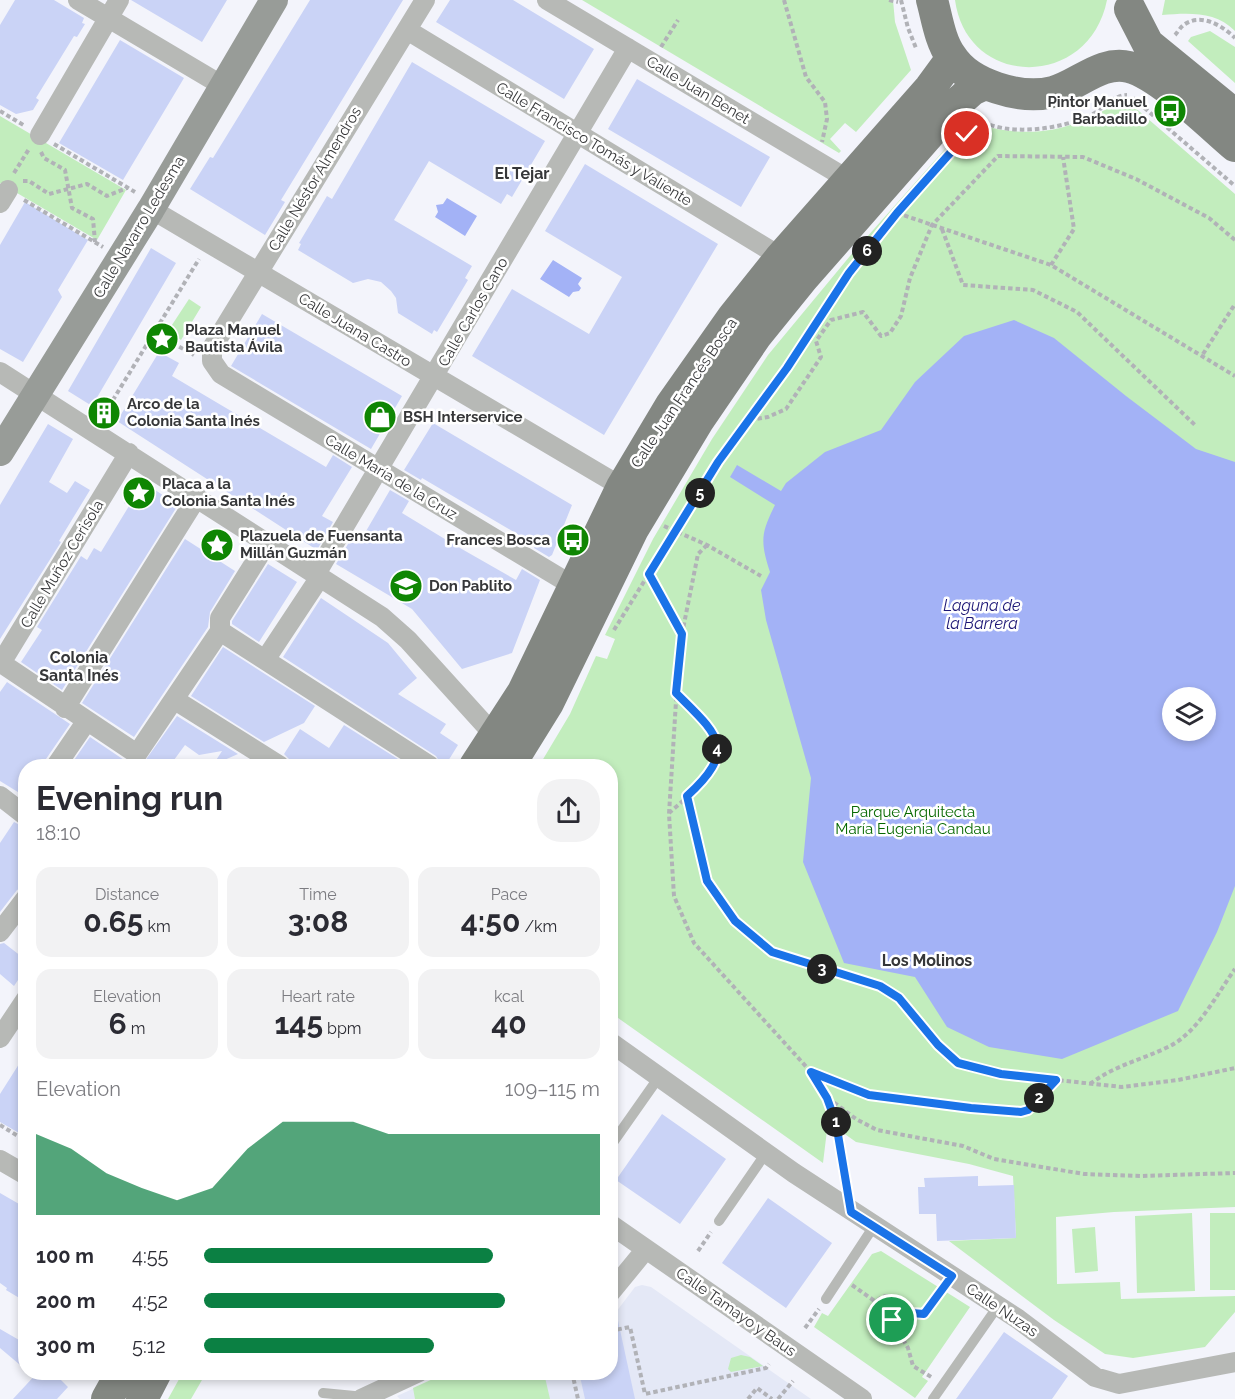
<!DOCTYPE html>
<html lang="en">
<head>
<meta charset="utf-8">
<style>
	body { margin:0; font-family:Raleway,sans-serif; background:#f2f2f3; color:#2b2b33; height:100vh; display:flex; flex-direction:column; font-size:22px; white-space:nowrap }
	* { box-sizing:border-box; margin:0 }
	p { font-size:20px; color:#7c7c81 }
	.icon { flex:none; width:33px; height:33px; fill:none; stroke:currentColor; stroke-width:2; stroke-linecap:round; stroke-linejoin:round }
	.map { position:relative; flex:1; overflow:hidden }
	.panel { position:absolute; left:18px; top:759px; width:600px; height:621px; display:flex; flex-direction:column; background:#fff; border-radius:24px; box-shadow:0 3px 9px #0003 }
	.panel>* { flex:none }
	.buttons { position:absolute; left:1162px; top:687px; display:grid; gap:12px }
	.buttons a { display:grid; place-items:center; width:54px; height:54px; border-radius:50%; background:#fff; box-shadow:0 3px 9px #0003; font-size:30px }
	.pin { position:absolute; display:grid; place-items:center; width:51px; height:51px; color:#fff; margin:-26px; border:3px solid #fff; border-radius:50%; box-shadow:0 2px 6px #0007 }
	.km { position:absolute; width:30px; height:30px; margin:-15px; border-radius:50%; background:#222; color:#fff; font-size:16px; line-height:30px; text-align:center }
	.round { display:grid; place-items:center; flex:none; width:63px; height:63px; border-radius:24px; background:#f2f2f3 }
	.head { display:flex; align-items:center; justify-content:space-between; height:102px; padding:0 18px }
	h1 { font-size:33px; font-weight:700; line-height:45px }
	.figures { display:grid; grid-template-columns:repeat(3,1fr); gap:9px; height:102px; padding:6px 18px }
	.figures div { display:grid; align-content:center; border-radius:15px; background:#f2f2f3; text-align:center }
	.figures b { font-size:30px; font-weight:700 }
	.figures small { font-size:16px; font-weight:400 }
	.figures p { font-size:16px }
	.chart { height:168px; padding:12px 18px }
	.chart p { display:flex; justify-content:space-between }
	.chart svg { width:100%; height:108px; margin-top:6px; fill:#0b8043; opacity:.7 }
	ul { padding:0 18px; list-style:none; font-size:20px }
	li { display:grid; grid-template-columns:96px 72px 1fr; align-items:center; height:45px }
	li i { height:15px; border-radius:8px; background:#0b8043 }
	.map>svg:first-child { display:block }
	.built { fill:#e4e8f6 }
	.green { fill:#c2edbd; fill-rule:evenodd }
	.water { fill:#a3b2f6; fill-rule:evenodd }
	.building { fill:#cad3f6 }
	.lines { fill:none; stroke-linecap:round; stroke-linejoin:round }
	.path { stroke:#b1b2b7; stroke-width:4; stroke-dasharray:4.5 3; stroke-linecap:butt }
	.lane { stroke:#b7b9b6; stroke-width:10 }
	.street { stroke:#b7b9b6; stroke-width:20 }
	.secondary { stroke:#989c98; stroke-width:28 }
	.primary { stroke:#838782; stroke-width:32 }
	.route-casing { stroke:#fff; stroke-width:12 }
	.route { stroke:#1a73e8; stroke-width:8 }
	.labels { text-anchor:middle; stroke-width:5; stroke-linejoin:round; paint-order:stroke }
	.street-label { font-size:15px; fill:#363739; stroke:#fff }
	.poi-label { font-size:15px; font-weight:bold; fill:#363739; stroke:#fff; text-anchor:start }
	.park-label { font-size:15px; fill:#076900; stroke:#fff }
	.neighbourhood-label { font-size:16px; font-weight:bold; fill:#363739; stroke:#fff }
	.water-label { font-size:16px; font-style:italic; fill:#1c1675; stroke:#fff }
</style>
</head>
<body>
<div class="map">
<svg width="1235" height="1399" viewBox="0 0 1235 1399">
	<rect width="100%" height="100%" fill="#f3f4fb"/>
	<path class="built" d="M642,1285l9,2 160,112h-411l-3,-3 51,-23 162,-1 3,-56 22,-29z"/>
	<path class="green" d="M582,0h311l2,22 16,48 -55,62 -11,-9 -15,16 11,12 -2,2z
		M955,0h152c-18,90 -140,89 -152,0z
		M1165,0h70v31c-20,-20 -46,-18 -73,-16z
		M1210,31l25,16v36l-47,-42 3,-4z
		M1125,99l110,95v1013l-121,5 -58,5 1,67 63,-2 1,17 114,-3v16l-30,35 -72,11 -28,-4 -51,-34 -105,-79 67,-3 -3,-62 -44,-12 -113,-22 -28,-20 -5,41 -212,-150 -1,-247h-71l31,-52 26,-58 11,3 8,-20 -10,-4 48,-96 59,-100 56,-84 82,-99 112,-126 10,8 11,-12c59,14 91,2 142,-27zM1173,698h33v32h-33z
		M0,116l126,74 -29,50 -97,-57z
		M189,299l12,8 -20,33 -13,-9z
		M1192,1213l3,78 -58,2 -2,-77z
		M1210,1213h25v77h-25z
		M1095,1227l3,44 -23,2 -3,-44z
		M881,1251l89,56 -48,70 6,4 -13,17 -101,-71 8,-14 6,3 44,-62z
		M741,1355l9,2 13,9 -32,6 -3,-3 3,-11z
		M183,1372l23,1 -15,26h-23z
		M448,1372l96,1 6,26h-135l-2,-11z"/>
	<path class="water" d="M447,198l30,18 -12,20 -30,-19 3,-5 -2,-7 7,-1z
		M553,260l29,18 -4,6 3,4 -2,3 -6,1 -4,5 -29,-18z
		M1014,320l40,18 72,58 70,53 39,13v424l-18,46 -39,79 -116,48 -73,-12 -42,-20 -32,-50 -71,-14 -41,-101 8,-84 -45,-158 -5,-30 9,-18c-10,-31 -9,-39 5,-67l-45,-28 7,-12 44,26 5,-8 39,-31 56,-22 34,-48 49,-46zM1173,698h33v32h-33z"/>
	<path class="building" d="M15,0h39l30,18 -2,5 3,1 -8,13 -3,-1 -38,62 3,2 -6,10 -17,4 -16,-9v-80z
		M131,0h96l-25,42z
		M310,0h93l-122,200 4,2 -20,33 -75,-46 20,-32 3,1z
		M450,0h63l81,49 -30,50 -128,-77z
		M120,40l64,38 -61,102 -64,-37z
		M412,62l133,79 -33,56 -5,-3 -6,10 -72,-43 -35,59 78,46 -7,12 3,2 -31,52 -3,-2 -2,4 -34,-21 -2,-15 -5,-7 -10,-9 -13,-3 -15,4 -55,-33 3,-6 -2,-1 28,-47 5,3z
		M637,79l133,78 -29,50 -133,-78z
		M585,164l133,80 -114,191 -132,-79 40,-67 77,45 33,-57 -77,-46z
		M25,202l63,38 -30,50 4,7 -39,65 -23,-13v-104z
		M151,248l25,15 -84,143 -24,-15z
		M262,314l140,82 -31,53 -140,-83z
		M159,352l20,11 -7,13 154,91 7,-12 19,12 -30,49 11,6 -16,28 -200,-129z
		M433,423l139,82 -20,50 -3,2 -15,-9 2,-3 -114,-67 -1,2 -17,-10z
		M48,424l25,15 -24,43 18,11 8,-12 15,9 -31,51 2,1 -61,97v-134z
		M149,486l29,19 -116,185 -41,-28 21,-32 -5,-3 44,-71 6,4 7,-12 7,4 28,-46 -5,-3 8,-13 10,5z
		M390,490l19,11 -7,12 51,31 63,36 6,-11 18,11 -28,73 -50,16 -50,-60 -76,-45 18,-30 8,4z
		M185,539l50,32 -25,41 -2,15 -74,110 -52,-34z
		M268,564l29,18 -38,60 -27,-18v-3z
		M321,598l67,45 29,35 -19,16 48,30 -6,9 18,12 -13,21h-3l-6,-10 -153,-99z
		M223,647l92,59 -11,17 -40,19 -73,-46z
		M7,682l63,42 -24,35 -2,7h-18v31l-26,-16v-89z
		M177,716l61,38 -25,11 9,-14 -23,4 -14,-10 -11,15 -12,6h-92l20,-29 40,27 12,1z
		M344,725l65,41h-117l-2,-6 -6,-6 16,-25 29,19z
		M14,822l12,6v58l-9,4 -17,22v-69z
		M4,943l22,17v8l-12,18 -14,-12v-30z
		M26,1053v84l-26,-15v-28z
		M662,1114l64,45 -46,65 -64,-44z
		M978,1176v10l36,-1 2,53 -79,3 -1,-27h-17l-1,-27h7l-1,-9z
		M0,1193l26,15v94l-20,-12 1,-2 -7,-5z
		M768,1198l64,45 -46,65 -64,-45z
		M610,1316h7l18,83h-50l-6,-27h31z
		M0,1329l26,15v26l-26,-22z
		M1004,1332l64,44 -16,23h-96z
		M38,1372h15l15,15 -11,12h-44z"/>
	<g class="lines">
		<path class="path" d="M784,0l22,77 19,25 2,17 -5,23
			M889,0l9,2
			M901,0l7,28 8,20
			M1175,35c3,-3 6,-9 10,-11 17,-11 38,2 50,14
			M661,47l17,-27
			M1133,98l102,88
			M0,111l25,15
			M977,118c27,20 86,11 114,-3 12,-6 22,-20 36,-20
			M54,144l81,48
			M41,152l3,6 21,12 7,38 21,11 2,23
			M14,173l15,-24
			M23,181h6l20,13 38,-10 20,12 20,-8
			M24,200l79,47
			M897,213l154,52 184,111
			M942,229l21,56 70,5 44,22 119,114
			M1051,265l23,-36 -11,-72
			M153,332l41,23
			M1203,354l32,-50
			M95,407l19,11
			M105,413l94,-154
			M750,420l18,-3 18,-8 35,-52 -5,-16 15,-21 32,-8 18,24 9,-3 11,-17 9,-38 22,-53 66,-69 85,1 53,22 73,39 26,22
			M664,526l43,19 54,31
			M707,545l-9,9 -16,80 -4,35 -9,145 5,82 20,47 117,129 16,26 9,25 11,61
			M649,574l32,59
			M614,630l104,-168 69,-94 62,-95 48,-60 82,-93
			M687,797l20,84 28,40 37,31 108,34 19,12 39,47 20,18 43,11 121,13 56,-7 57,-12
			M669,813c18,-16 63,-51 45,-79 -9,-15 -25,-28 -38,-41
			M812,1073l57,22 102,13 50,4 7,-2 28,-30
			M1090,1084c25,-19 52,-24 80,-38 28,-14 47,-52 65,-77
			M828,1098l28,21 21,11 86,16 31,13 90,15 56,2 95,-3
			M0,1125l26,16
			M698,1251l13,-19
			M852,1285l24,17
			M875 1308a12 12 0 1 1 24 0a12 12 0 1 1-24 0Z
			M899,1312l25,2 17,-22
			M892,1320l16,28 5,18 20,12
			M805,1328l14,-19
			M610,1331l20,-4 15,67 121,-26 3,-4
			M572,1372l6,27
			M748,1399l9,-11 15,11
			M778,1399l15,-18"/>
		<path class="lane" d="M614,1141l45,-64
			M719,1221l47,-68
			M826,1299l48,-73
			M323,1393l42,4
			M933,1399l65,-93"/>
		<path class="street" d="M78,0l145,86
			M425,0l-213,348v13l9,13 354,213
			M547,0l302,180
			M407,30l374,227
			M40,135l79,-135
			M0,203l8,-13
			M151,209l471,278
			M0,372l382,245 26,23 87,96
			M129,453l-128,210 136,91 83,-123v-13l47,-75
			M316,574l312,-526
			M220,631l210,135
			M265,660l55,-83
			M175,700l105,66
			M65,708l132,-211
			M56,766l30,-44
			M0,796l26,20
			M0,932l26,-34
			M0,1038l26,-39
			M610,1042l184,131 224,146 77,58 24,7 116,-22
			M0,1160l26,15
			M610,1224l252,175
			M610,1293l36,-44
			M361,1399l58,-27"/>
		<path class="secondary" d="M0,452l151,-243 123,-209"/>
		<path class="primary" d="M932,0c5,18 8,41 19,56 18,29 70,44 102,36 26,-7 48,-32 76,-25 31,8 80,57 106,79
			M1130,9l18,35 87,71
			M475,766l48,-74 99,-205 49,-82 62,-88 48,-60 149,-169 22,-30
			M509,766l39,-63 85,-174 65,-108 58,-85 47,-58 150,-171 19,-17 13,-6
			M107,1399l15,-27
			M142,1399l14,-27"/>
	</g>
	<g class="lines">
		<g class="route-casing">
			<path id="route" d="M892,1320l7,-8 25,2 28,-38 -101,-64 -15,-89 -9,-25 -16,-26 58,23 102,13 50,4 7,-2 28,-30 -55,-6 -43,-11 -20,-18 -39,-47 -19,-12 -108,-34 -37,-31 -28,-40 -20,-85c52,-47 30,-62 -11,-103l6,-59 -33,-60 69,-112 69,-94 62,-95 48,-60 70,-79"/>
		</g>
		<use href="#route" class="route"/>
	</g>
	<defs>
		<g id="bus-disc" transform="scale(1.725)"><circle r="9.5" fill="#0f8603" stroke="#fff"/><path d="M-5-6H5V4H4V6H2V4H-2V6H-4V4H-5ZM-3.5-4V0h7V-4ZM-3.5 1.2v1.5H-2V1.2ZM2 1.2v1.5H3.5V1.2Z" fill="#fff"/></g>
		<g id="sight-disc" transform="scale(1.725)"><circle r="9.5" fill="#0f8603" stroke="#fff"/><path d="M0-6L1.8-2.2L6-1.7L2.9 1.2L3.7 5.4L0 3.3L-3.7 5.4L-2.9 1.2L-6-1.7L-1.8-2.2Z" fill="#fff"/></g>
		<g id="building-disc" transform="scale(1.725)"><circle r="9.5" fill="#0f8603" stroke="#fff"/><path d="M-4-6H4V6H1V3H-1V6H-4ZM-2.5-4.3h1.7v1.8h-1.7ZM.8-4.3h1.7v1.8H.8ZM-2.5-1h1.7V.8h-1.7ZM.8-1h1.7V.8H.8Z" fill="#fff"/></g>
		<g id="shop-disc" transform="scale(1.725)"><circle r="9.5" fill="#0f8603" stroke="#fff"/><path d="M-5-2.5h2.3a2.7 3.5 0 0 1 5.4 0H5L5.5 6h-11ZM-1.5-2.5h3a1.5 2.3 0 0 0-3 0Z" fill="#fff"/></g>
		<g id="school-disc" transform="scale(1.725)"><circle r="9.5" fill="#0f8603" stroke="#fff"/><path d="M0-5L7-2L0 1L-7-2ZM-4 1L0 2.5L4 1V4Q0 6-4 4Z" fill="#fff"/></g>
	</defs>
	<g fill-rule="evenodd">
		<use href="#bus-disc" x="1170" y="111"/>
		<use href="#sight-disc" x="162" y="339"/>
		<use href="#building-disc" x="104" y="413"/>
		<use href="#shop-disc" x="380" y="417"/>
		<use href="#sight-disc" x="139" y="493"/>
		<use href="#bus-disc" x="573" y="540"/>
		<use href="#sight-disc" x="217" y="545"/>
		<use href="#school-disc" x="406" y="586"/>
	</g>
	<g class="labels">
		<g class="street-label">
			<text transform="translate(698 90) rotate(31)" y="5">Calle Juan Benet</text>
			<text transform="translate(594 144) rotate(31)" y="5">Calle Francisco Tomás y Valiente</text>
			<text transform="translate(315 179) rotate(-59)" y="5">Calle Néstor Almendros</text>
			<text transform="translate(139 227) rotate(-59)" y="5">Calle Navarro Ledesma</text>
			<text transform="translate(473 312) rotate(-60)" y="5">Calle Carlos Cano</text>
			<text transform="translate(355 330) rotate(31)" y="5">Calle Juana Castro</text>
			<text transform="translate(684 393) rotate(-56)" y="5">Calle Juan Francés Bosca</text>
			<text transform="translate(391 477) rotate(31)" y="5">Calle María de la Cruz</text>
			<text transform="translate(62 564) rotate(-59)" y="5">Calle Muñoz Cerisola</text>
			<text transform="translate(1002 1310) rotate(34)" y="5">Calle Nuzas</text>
			<text transform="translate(736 1312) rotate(35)" y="5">Calle Tamayo y Baus</text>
		</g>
		<g class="poi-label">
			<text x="1147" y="107" text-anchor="end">Pintor Manuel<tspan x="1147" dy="17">Barbadillo</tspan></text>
			<text x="185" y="335">Plaza Manuel<tspan x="185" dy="17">Bautista Ávila</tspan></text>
			<text x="127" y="409">Arco de la<tspan x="127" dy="17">Colonia Santa Inés</tspan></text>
			<text x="403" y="422">BSH Interservice</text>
			<text x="162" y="489">Placa a la<tspan x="162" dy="17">Colonia Santa Inés</tspan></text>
			<text x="240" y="541">Plazuela de Fuensanta<tspan x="240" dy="17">Millán Guzmán</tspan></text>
			<text x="550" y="545" text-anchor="end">Frances Bosca</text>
			<text x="429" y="591">Don Pablito</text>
		</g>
		<g class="park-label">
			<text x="913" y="817">Parque Arquitecta<tspan x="913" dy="17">María Eugenia Candau</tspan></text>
		</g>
		<g class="neighbourhood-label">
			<text x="522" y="179">El Tejar</text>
			<text x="79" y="663">Colonia<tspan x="79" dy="18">Santa Inés</tspan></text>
			<text x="927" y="966">Los Molinos</text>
		</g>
		<g class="water-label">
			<text x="982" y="611">Laguna de<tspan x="982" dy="18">la Barrera</tspan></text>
		</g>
	</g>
</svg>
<div class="buttons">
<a><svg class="icon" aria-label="layers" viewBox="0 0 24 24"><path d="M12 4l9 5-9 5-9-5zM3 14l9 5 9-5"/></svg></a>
</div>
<div class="pin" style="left:892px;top:1320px;background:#1e9e55"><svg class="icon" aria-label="arrive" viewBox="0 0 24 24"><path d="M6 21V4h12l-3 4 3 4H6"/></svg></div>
<div class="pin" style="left:967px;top:134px;background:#d93025"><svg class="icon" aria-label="check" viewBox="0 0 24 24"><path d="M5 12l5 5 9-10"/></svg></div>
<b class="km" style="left:836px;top:1122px">1</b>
<b class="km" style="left:1039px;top:1098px">2</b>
<b class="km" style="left:822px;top:969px">3</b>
<b class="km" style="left:717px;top:749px">4</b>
<b class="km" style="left:700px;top:493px">5</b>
<b class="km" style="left:867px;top:251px">6</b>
<section class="panel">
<div class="head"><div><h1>Evening run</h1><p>18:10</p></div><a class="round"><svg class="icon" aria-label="share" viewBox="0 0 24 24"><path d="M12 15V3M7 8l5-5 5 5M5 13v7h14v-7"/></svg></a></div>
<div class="figures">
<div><p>Distance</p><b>0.65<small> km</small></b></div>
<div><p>Time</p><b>3:08</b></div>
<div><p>Pace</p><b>4:50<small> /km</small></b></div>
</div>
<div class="figures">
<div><p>Elevation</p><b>6<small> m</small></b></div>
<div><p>Heart rate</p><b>145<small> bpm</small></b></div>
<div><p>kcal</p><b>40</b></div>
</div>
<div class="chart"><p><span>Elevation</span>109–115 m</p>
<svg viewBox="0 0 160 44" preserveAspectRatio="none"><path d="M0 44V11L10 17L20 27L30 33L40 38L50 33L60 17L70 6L80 6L90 6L100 11L110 11L120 11L130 11L140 11L150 11L160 11V44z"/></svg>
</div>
<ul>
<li><b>100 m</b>4:55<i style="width:73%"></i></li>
<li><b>200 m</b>4:52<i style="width:76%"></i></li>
<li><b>300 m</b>5:12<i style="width:58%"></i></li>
</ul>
</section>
</div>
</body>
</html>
